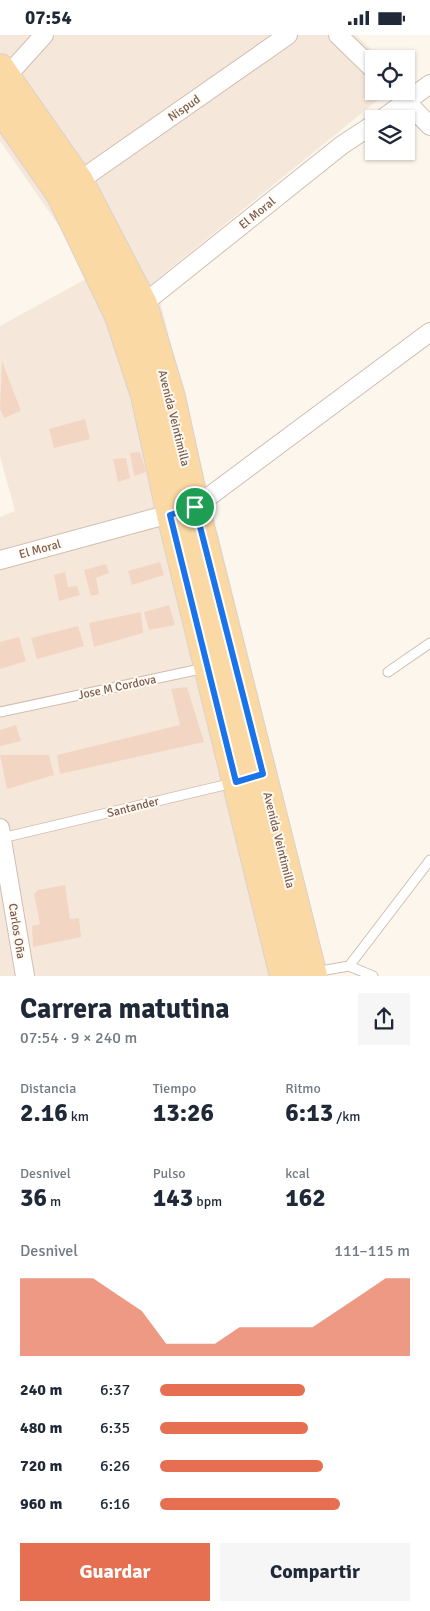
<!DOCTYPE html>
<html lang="es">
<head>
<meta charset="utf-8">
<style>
	body { margin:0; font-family:Signika,sans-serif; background:#f6f6f7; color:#1f2937; height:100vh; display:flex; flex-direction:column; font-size:19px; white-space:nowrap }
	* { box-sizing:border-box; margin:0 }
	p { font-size:16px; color:#747a83 }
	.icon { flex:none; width:28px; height:28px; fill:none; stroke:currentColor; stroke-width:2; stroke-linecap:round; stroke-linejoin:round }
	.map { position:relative; height:941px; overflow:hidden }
	.sheet { display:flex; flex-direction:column; background:#fff; flex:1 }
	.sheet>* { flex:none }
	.tools { position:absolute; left:365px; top:15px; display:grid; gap:10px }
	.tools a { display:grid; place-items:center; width:50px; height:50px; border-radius:0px; background:#fff; box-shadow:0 1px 4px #0004; font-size:25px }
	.pin { position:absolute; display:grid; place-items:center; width:42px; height:42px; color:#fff; margin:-21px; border:2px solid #fff; border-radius:50%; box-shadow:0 1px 5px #0007 }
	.round { display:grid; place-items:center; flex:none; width:52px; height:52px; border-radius:0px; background:#f6f6f7 }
	.head { display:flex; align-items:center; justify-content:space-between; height:85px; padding:0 20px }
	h1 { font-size:28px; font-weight:700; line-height:38px }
	.stats { display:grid; grid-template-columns:repeat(3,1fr); gap:8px; height:85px; padding:5px 20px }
	.stats div { display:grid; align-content:center }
	.stats b { font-size:25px; font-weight:700 }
	.stats small { font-size:14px; font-weight:400 }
	.stats p { font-size:14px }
	.chart { height:140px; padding:10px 20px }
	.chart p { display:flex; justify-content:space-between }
	.chart svg { width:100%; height:90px; margin-top:5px; fill:#e76f51; opacity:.7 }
	.action { display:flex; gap:10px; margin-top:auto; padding:10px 20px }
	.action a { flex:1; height:58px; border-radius:0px; background:#e76f51; color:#fff; font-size:20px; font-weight:700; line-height:58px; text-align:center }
	.action a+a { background:#f6f6f7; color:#1f2937 }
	ul { padding:0 20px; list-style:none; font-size:16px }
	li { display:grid; grid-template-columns:80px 60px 1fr; align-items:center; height:38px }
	li i { height:12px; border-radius:6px; background:#e76f51 }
	.status { display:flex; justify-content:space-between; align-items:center; height:35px; padding:0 25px; background:#fff; direction:ltr }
	.status svg { height:14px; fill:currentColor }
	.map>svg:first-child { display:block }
	.residential { fill:#f5e8da }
	.building { fill:#f3d5c3 }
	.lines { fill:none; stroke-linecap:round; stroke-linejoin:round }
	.service-casing { stroke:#d1beb0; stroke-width:11 }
	.minor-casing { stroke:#d1beb0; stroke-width:20 }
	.primary-casing { stroke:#dad1cd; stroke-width:30 }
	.service { stroke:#fff; stroke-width:9 }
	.minor { stroke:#fff; stroke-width:18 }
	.primary { stroke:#fbd9a5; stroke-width:28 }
	.route-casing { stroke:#fff; stroke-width:10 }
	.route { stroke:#1a73e8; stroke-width:6 }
	.labels { text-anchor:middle; stroke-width:4; stroke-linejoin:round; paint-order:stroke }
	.street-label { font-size:12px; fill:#7a5c4d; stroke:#fffaf3 }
</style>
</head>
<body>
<div class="status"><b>07:54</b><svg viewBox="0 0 49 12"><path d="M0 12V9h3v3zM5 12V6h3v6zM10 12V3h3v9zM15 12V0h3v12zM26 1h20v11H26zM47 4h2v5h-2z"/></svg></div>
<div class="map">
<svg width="430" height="941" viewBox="0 0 430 941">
	<rect width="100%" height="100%" fill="#fdf6ec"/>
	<path class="residential" d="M0,0h356l25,24h-7v32h15l-234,190 173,695h-328v-459l15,-6 -15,-55v-130l93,-51 -93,-134z"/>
	<path class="building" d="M2,326l19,50 -17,7 -4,-9z
		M85,384l5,20 -36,9 -5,-19z
		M140,417l6,20 -12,4 -4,-23z
		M126,423l4,20 -12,4 -5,-23z
		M160,527l4,13 -32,10 -4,-14z
		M106,529l3,9 -13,5 3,16 -8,2 -7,-26z
		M65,537l3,15 9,-1 3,9 -21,6 -5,-26z
		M169,570l6,20 -26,5 -5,-18z
		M141,577l2,21 -49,14 -5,-24z
		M78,591l6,20 -47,13 -6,-21z
		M19,602l7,24 -26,8v-27z
		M187,652l17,55 -144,32 -3,-19 123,-30 -9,-36z
		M16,690l5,16 -21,5v-16z
		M0,720h49l5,20 -47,14z
		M65,850l5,34 9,-1 2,19 -48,10 -1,-21 8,-2 -6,-30 4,-4z"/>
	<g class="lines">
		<g class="service-casing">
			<path id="service" d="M388,637l42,-29
				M0,677l205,-44
				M2,803l231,-55
				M349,931l81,-106
				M315,937l34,-6 24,10"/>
		</g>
		<g class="minor-casing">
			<path id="minor" d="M338,0l36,35
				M7,41l37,-41
				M396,56l34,35
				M382,84l48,-35
				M79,146l209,-146
				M143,269l199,-159 32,-21
				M0,525l195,-53 235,-175
				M0,793l25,148"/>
		</g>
		<g class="primary-casing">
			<path id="primary" d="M0,33l79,113 64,123 28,93 24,110 118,469
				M0,72l61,88 58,121 26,79 26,120 113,461"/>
		</g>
		<use href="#service" class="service"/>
		<use href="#minor" class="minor"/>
		<use href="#primary" class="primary"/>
	</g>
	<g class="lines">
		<g class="route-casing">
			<path id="route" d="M195,472l68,267 -27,8 -66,-267z"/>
		</g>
		<use href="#route" class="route"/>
	</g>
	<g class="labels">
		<g class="street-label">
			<text transform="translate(184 73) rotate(-35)" y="4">Nispud</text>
			<text transform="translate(257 178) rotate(-39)" y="4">El Moral</text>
			<text transform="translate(174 383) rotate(76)" y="4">Avenida Veintimilla</text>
			<text transform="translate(40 514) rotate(-15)" y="4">El Moral</text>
			<text transform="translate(117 652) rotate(-12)" y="4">Jose M Cordova</text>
			<text transform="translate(133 772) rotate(-14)" y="4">Santander</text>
			<text transform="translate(279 805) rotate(76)" y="4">Avenida Veintimilla</text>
			<text transform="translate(17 896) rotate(81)" y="4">Carlos Oña</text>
		</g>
	</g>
</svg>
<div class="tools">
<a><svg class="icon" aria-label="locate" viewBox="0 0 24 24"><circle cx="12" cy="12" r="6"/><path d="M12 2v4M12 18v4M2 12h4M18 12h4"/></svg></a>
<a><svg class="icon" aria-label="layers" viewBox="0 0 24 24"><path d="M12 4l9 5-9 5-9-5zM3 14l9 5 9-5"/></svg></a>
</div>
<div class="pin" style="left:195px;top:472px;background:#1e9e55"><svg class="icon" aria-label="arrive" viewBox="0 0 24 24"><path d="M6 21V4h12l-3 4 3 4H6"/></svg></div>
</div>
<section class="sheet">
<div class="head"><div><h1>Carrera matutina</h1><p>07:54 · 9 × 240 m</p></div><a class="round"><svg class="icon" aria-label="share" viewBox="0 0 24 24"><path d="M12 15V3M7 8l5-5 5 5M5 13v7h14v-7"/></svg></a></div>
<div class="stats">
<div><p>Distancia</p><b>2.16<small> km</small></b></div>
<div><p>Tiempo</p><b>13:26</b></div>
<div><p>Ritmo</p><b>6:13<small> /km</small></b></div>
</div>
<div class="stats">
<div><p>Desnivel</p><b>36<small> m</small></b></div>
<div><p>Pulso</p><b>143<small> bpm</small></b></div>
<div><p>kcal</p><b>162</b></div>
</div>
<div class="chart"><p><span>Desnivel</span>111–115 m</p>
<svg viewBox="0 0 160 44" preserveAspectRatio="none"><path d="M0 44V6L10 6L20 6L30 6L40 14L50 22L60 38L70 38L80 38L90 30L100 30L110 30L120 30L130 22L140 14L150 6L160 6V44z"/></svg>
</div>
<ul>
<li><b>240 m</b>6:37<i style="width:58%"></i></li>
<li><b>480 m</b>6:35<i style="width:59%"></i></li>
<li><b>720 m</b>6:26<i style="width:65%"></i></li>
<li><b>960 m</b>6:16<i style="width:72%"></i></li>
</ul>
<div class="action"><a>Guardar</a><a>Compartir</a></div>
</section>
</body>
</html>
